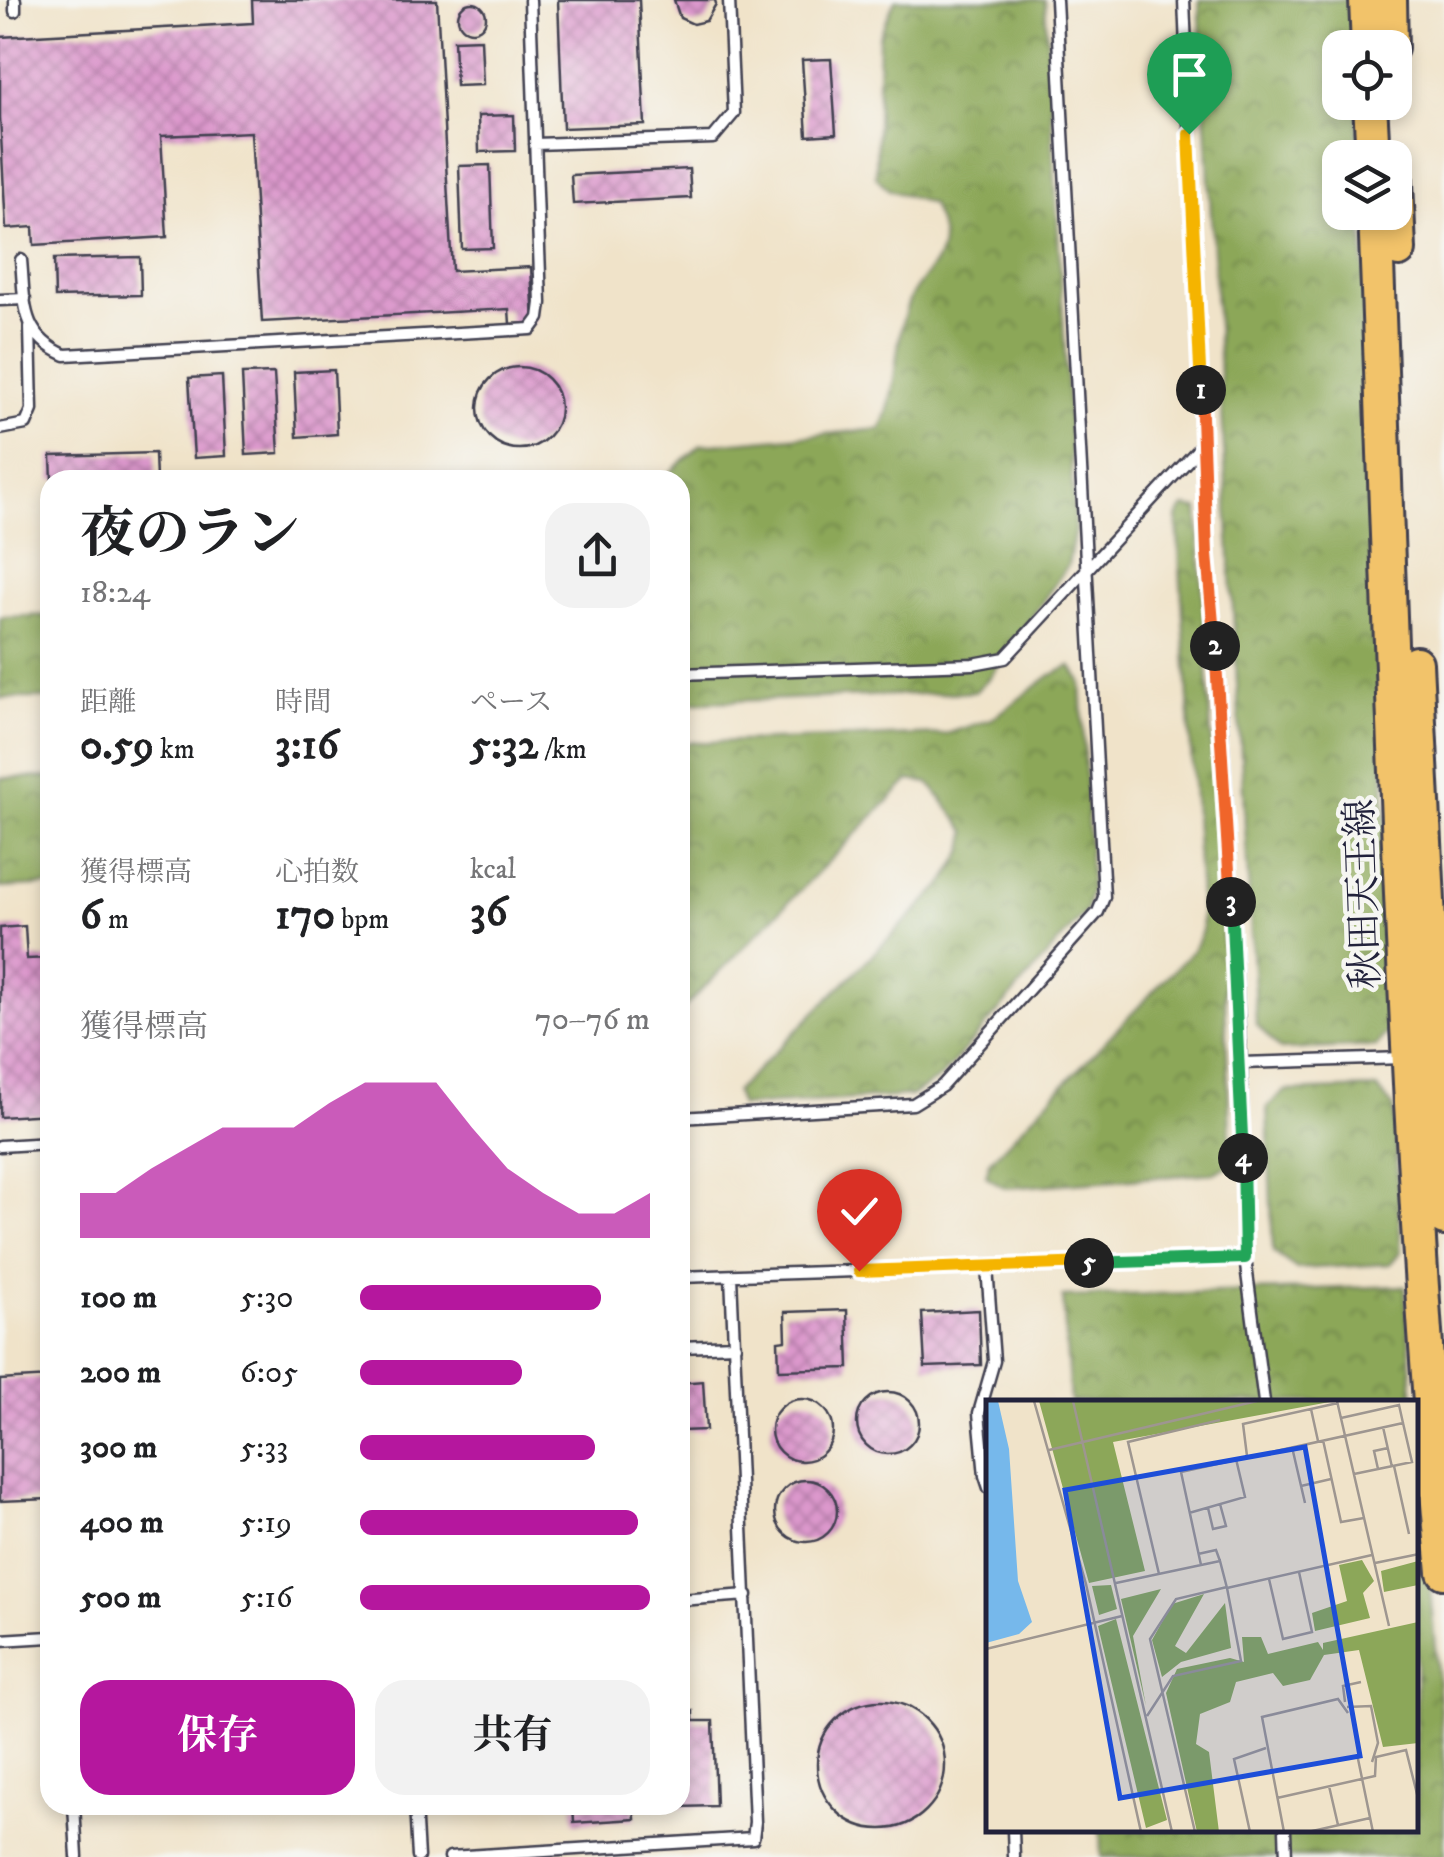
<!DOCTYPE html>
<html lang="ja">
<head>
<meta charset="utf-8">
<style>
	body { margin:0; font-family:"IM FELL DW Pica","Noto Serif JP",serif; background:#f2f2f2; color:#202124; height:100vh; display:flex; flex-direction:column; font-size:38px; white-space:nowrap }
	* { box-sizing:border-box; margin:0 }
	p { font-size:32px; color:#757577 }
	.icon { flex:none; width:55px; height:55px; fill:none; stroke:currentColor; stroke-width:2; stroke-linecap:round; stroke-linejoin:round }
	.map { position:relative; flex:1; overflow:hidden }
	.panel { position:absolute; left:40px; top:470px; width:650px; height:1345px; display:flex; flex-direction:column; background:#fff; border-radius:30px; box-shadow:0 5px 15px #0003 }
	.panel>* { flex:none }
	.fabs { position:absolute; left:1322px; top:30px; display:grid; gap:20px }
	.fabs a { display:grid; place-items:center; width:90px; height:90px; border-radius:20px; background:#fff; box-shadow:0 5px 15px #0003; font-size:50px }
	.pin { position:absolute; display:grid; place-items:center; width:85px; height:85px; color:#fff; margin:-102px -42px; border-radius:50% 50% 50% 0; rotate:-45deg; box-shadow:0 0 10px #0007 }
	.pin .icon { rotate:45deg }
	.km { position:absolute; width:50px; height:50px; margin:-25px; border-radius:50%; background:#222; color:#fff; font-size:28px; line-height:50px; text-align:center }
	.round { display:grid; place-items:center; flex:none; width:105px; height:105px; border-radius:30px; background:#f2f2f2 }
	.headline { display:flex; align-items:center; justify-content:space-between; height:170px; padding:0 40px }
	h1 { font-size:55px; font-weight:700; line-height:75px }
	.figures { display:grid; grid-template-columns:repeat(3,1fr); gap:15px; height:170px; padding:10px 40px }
	.figures div { display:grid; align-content:center }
	.figures b { font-size:42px; font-weight:700 }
	.figures small { font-size:28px; font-weight:400 }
	.figures p { font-size:28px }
	.chart { height:280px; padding:20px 40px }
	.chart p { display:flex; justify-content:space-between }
	.chart svg { width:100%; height:180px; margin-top:10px; fill:#b5179e; opacity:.7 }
	.cta { display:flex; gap:20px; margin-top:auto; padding:20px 40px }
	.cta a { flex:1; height:115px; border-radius:30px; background:#b5179e; color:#fff; font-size:40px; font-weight:700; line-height:115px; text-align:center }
	.cta a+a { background:#f2f2f2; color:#202124 }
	ul { padding:0 40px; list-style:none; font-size:32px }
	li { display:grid; grid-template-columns:160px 120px 1fr; align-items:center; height:75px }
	li i { height:25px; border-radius:12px; background:#b5179e }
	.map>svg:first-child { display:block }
	.forest { fill:url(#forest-crowns); stroke:#57644a; stroke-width:2.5 }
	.building { fill:url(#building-cross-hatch) }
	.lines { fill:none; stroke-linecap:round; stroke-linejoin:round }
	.lane-casing { stroke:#413f50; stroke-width:15 }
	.primary-casing { stroke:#413f50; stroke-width:38 }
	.lane { stroke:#fff; stroke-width:10 }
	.primary { stroke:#f2c36a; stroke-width:32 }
	.split-1-casing { stroke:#fff; stroke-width:20 }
	.split-2-casing { stroke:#fff; stroke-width:20 }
	.split-3-casing { stroke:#fff; stroke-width:20 }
	.split-4-casing { stroke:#fff; stroke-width:20 }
	.split-5-casing { stroke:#fff; stroke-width:20 }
	.split-6-casing { stroke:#fff; stroke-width:20 }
	.split-1 { stroke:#f5b400; stroke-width:12 }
	.split-2 { stroke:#f0652b; stroke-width:12 }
	.split-3 { stroke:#f0652b; stroke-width:12 }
	.split-4 { stroke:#22a559; stroke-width:12 }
	.split-5 { stroke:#22a559; stroke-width:12 }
	.split-6 { stroke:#f5b400; stroke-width:12 }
	.labels { text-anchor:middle; stroke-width:9; stroke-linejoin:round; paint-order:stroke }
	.street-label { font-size:38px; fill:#22223b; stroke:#f6f6f2 }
	.inset-road { fill:none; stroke:#9e9690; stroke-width:2.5 }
	.view { fill:#1d4ed8; fill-opacity:0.15; stroke:#1d4ed8; stroke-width:5 }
	.inset-edge { fill:none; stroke:#22223b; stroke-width:5 }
</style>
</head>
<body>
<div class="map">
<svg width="1444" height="1857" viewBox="0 0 1444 1857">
	<defs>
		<pattern id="forest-crowns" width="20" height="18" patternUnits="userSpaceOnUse" patternTransform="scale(2.5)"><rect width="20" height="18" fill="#8ca759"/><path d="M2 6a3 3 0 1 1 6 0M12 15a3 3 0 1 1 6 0" fill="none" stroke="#72884b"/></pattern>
		<pattern id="building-cross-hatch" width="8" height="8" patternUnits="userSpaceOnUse" patternTransform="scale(2.5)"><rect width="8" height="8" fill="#dc98cc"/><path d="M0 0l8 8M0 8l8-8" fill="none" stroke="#b27ca7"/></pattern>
	</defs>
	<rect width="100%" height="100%" fill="#f6f6f2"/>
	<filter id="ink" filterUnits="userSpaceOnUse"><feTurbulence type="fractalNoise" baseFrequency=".01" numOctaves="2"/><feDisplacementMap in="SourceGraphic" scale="20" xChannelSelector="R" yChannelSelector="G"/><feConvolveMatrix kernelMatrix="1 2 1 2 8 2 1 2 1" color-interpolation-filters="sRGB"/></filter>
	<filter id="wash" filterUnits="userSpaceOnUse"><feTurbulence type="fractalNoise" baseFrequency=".0048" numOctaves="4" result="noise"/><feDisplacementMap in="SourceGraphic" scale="40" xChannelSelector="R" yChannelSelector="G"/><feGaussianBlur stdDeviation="2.25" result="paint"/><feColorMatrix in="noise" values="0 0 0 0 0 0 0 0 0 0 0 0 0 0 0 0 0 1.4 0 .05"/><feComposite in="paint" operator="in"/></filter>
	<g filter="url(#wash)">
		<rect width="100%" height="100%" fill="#f0e3c9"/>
		<path class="forest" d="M895,0h150l30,530 -7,35 -77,111 -16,16 -295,11v-223l-17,-2 38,-33 180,-16c18,-40 12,-87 28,-128 8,-22 32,-34 33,-60 1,-11 -8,-27 -11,-37l-42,-14 -13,-13 3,-140z
			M1199,0h154l2,47 -15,1v54l17,1 3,54 -20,1v54l22,1 32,812 -18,21 -95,4 -25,-26z
			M1184,507l14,2 25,432 8,223 -17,9 -209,15 -19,-12 4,-15 203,-211 9,-19 -25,-414z
			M50,615v83h-50v-81z
			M1071,666l10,15 10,208 -5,22 -145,166 -30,19 -171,10 -5,-14 210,-210 19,-32 3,-18 -38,-49 -20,-3 -229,232v-269l266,-9 46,-15 59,-44z
			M50,777v108l-50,3v-110z
			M1377,1088l17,20 7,144 -11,12 -93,5 -24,-17 -6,-145 18,-16z
			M1405,1286l9,116h-344l-7,-105z
			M1417,1432l27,322v103h-343l-1,-27h316z"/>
		<g id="blocks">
			<path class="building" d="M252,0h185l15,271 79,-4 3,56 -24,1 -1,-15 -247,13 -11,-190 -90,4 6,101 -133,8 -1,-18 -27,2 -6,-112v-80l253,-14z
				M558,0h81l6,125 -82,3z
				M674,0h41l1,4 -10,17 -13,3 -13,-6z
				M458 17a14 14 0 1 1 28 0a14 14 0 1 1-28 0Z
				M481,39l2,46 -27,1 -2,-46z
				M831,59l5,75 -29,2 -5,-76z
				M514,115l1,36 -36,1 -1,-36z
				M490,165l3,83 -31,1 -3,-83z
				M689,169l2,29 -118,6 -2,-29z
				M140,257l1,38 -86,2 -1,-38z
				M478 408a41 41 0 1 1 82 0a41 41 0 1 1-82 0Z
				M334,370l3,64 -40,3 -3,-65z
				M274,373l5,80 -33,2 -4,-81z
				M222,376l4,80 -32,2 -5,-80z
				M155,453l1,27h-104l-1,-24z
				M25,926l2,33 23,-1v156l-50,3v-189z
				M847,1310l2,58 -70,2 -1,-29 8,-1 -1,-28z
				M979,1310l2,55 -56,2 -3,-54z
				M50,1377v122l-50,2v-121z
				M703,1381l3,49 -26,1v-48z
				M857 1423a31 31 0 1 1 62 0a31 31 0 1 1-62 0Z
				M771 1430a31 31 0 1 1 62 0a31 31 0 1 1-62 0Z
				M775 1511a31 31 0 1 1 62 0a31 31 0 1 1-62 0Z
				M817 1765a64 64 0 1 1 128 0a64 64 0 1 1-128 0Z
				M680,1711h13v10h20l3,85 -36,1z
				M573,1805h61l1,14 -61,4z"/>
		</g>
	</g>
	<g filter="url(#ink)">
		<use href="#blocks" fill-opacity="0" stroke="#413f50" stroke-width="2.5"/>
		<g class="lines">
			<g class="lane-casing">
				<path id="lane" d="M15,0v11
					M1184,0l23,554 14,161 20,348 4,195 19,144
					M535,144l178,-6 21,-25 -5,-113
					M21,260c4,42 -1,75 44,95l466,-26 8,-11 2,-15 -11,-303
					M0,300l25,-1
					M0,429l26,-5 6,-14 -2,-83
					M680,674l293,-10 32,-6 199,-215
					M1241,1063l163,-5
					M680,1118l233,-14 29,-18 156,-174 6,-15 -48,-897
					M0,1146l50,-3
					M987,1267l7,94 -15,52 6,63 4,12
					M680,1277l565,-19
					M680,1347l55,-2
					M680,1600l67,-5
					M0,1640l50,-3
					M74,1805l3,52
					M415,1805l3,52
					M1013,1830l1,27
					M1285,1830l1,27
					M450,1857l303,-19 2,-16 -24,-546"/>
			</g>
			<g class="primary-casing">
				<path id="primary" d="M1366,0l2,48
					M1390,0l1,48
					M1370,102l3,56
					M1395,159l4,91
					M1375,212c18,454 28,908 69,1360
					M1416,663l28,556"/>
			</g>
			<use href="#lane" class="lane"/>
			<use href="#primary" class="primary"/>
		</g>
	</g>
	<g class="lines" filter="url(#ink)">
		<g class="split-1-casing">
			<path id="split-1" d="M1189,134l12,256"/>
		</g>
		<g class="split-2-casing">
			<path id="split-2" d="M1201,390l6,164 8,92"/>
		</g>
		<g class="split-3-casing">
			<path id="split-3" d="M1215,646l16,256"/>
		</g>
		<g class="split-4-casing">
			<path id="split-4" d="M1231,902l12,256"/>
		</g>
		<g class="split-5-casing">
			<path id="split-5" d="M1089,1263l156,-5 -2,-100"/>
		</g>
		<g class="split-6-casing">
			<path id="split-6" d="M859,1271l230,-8"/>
		</g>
		<use href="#split-1" class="split-1"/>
		<use href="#split-2" class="split-2"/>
		<use href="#split-3" class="split-3"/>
		<use href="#split-4" class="split-4"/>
		<use href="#split-5" class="split-5"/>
		<use href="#split-6" class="split-6"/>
	</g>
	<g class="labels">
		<g class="street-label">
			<text transform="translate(1362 894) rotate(-92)" y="13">秋田天王線</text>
		</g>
	</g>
	<g transform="translate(986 1400)">
		<rect width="432" height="432" fill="#f0e3c9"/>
		<path d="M53,1h296l-222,41 32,129 -56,12zM376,160l12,21 -11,12 7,25 -55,13 -3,-18 35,-12 -8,-36zM432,161v24l-34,7 -3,-21zM125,185l6,24 -18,6 -7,-29zM175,189l-28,47 13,70 -25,-107zM218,194l-29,52 11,7 39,-50 6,45 -50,14 -19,15 -10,-37 20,-36zM130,219l51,201 -21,8 -48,-202zM432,222v121l-35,4 -24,-97 -35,5 -14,25 -27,6 -10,-13 -37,9 -6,20 -30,12 -4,30 13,8 10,80h-22l-31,-139 11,-24 53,-11 14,4 -2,-25h19l7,17 50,-12 5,8v-7z" fill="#8ca759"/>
		<path d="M0,1h12l11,48 9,132 14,41 -13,12 -33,9z" fill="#76b8eb"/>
		<path class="inset-road" d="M48,1l52,183 55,248M87,1l99,431M351,1l52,225M325,9l7,32M397,27l9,40M337,40l18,82 23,-4M306,47l13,56M63,50l208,-49M261,56l-4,-32 95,-21M408,66l15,68M392,69l-4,-18 14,-3M368,74l58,-12 -9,-39M315,86l30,-7M222,108l5,21 13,-3 -6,-22M203,113l56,-16 -9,-38M212,154l18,-4 4,11M389,163l44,-9M215,165l-20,-93 222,-49 -4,-18 -58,13M173,174l-31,-132 92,-22M283,179l14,60 29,-7 -13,-60M130,183l104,-22 7,27 14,73 -68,15 -26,40M241,188l145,-33M0,249l136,-33M359,302l-2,-16 18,-4M361,307l24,-1 7,37 -6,19M371,354l16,78M343,386l9,39M291,398l98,-22 1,-19 30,-7 13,52M209,432l-45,-193 26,-40 51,-12M264,432l-16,-73 32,-11M298,432l-22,-115 76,-18 10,14M322,432l62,-14"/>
		<path class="view" d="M319,47l55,309 -240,42 -55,-308z"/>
		<rect width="432" height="432" class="inset-edge"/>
	</g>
</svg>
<div class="fabs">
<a><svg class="icon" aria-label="locate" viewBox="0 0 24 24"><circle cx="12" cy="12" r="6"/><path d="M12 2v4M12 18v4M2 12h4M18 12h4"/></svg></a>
<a><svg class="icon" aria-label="layers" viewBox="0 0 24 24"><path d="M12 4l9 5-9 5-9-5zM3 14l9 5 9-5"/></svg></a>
</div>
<div class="pin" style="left:1189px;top:134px;background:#1e9e55"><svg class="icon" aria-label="arrive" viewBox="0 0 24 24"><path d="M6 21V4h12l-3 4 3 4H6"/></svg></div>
<div class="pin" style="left:859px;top:1271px;background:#d93025"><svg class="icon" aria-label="check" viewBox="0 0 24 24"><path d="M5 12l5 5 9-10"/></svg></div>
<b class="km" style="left:1201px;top:390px">1</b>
<b class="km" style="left:1215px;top:646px">2</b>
<b class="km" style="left:1231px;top:902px">3</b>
<b class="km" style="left:1243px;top:1158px">4</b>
<b class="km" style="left:1089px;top:1263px">5</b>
<section class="panel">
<div class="headline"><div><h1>夜のラン</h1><p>18:24</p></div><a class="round"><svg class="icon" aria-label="share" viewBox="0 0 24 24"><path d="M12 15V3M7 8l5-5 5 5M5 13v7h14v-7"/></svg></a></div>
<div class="figures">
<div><p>距離</p><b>0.59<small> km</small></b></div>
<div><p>時間</p><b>3:16</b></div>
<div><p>ペース</p><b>5:32<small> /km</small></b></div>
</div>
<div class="figures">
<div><p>獲得標高</p><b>6<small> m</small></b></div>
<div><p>心拍数</p><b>170<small> bpm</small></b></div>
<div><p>kcal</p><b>36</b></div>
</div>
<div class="chart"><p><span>獲得標高</span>70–76 m</p>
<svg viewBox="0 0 160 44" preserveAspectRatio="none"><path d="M0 44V33L10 33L20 27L30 22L40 17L50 17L60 17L70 11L80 6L90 6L100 6L110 17L120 27L130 33L140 38L150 38L160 33V44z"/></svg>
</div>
<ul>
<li><b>100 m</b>5:30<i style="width:83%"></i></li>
<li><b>200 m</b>6:05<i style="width:56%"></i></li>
<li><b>300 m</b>5:33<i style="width:81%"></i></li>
<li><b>400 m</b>5:19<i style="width:96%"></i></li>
<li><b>500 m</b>5:16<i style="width:100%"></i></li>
</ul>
<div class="cta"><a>保存</a><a>共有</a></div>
</section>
</div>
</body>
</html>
